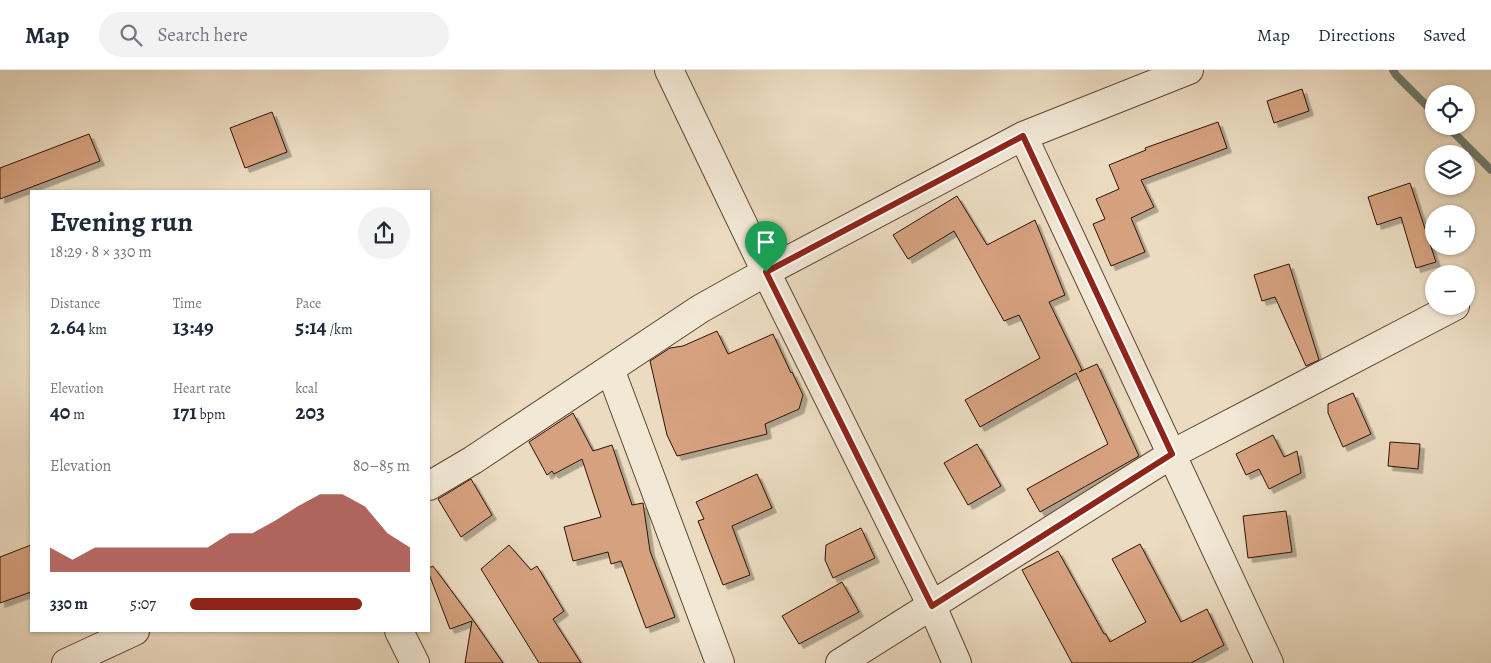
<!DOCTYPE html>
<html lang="en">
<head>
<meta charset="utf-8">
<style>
	body { margin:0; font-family:Alegreya,serif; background:#f2f2f3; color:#1f2937; height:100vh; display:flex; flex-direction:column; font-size:19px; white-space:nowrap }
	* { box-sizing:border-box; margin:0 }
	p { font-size:16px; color:#747a83 }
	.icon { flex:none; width:28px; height:28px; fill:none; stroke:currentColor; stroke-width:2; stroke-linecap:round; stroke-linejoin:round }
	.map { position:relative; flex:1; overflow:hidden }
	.details { position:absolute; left:30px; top:120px; width:400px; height:442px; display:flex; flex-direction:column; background:#fff; border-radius:0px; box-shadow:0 1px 4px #0004 }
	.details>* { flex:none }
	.tools { position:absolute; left:1425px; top:15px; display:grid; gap:10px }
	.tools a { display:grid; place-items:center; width:50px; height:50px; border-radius:50%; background:#fff; box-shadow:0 1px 4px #0004; font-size:25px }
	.pin { position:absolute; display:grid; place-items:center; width:42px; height:42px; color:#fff; margin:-51px -21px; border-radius:50% 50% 50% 0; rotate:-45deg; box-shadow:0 0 5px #0007 }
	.pin .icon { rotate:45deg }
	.round { display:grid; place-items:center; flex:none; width:52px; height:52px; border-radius:26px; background:#f2f2f3 }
	.overview { display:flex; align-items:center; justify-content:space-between; height:85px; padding:0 20px }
	h1 { font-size:28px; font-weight:700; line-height:38px }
	.figures { display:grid; grid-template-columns:repeat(3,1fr); gap:8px; height:85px; padding:5px 20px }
	.figures div { display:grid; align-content:center }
	.figures b { font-size:21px; font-weight:700 }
	.figures small { font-size:14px; font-weight:400 }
	.figures p { font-size:14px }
	.chart { height:140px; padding:10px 20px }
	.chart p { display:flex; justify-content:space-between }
	.chart svg { width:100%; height:90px; margin-top:5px; fill:#8f2418; opacity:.7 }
	ul { padding:0 20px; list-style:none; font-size:16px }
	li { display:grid; grid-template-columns:80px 60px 1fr; align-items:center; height:38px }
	li i { height:12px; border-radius:6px; background:#8f2418 }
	header { display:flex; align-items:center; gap:30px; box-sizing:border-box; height:70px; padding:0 25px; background:#fff; border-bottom:1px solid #e0e1e3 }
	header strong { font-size:24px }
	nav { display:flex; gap:28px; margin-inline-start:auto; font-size:18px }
	.search { width:350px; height:45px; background:#f2f2f3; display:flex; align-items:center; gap:12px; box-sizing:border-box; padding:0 18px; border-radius:28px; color:#747a83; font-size:19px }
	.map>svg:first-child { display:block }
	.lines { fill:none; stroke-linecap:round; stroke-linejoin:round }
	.stream { stroke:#6d786e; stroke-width:8 }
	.building { fill:#d6a17f; stroke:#2d1403; filter:url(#shadow) }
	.minor-casing { stroke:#5c4632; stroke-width:30 }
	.minor { stroke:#f2e8d6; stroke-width:28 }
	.route-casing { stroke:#fff; stroke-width:10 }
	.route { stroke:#8f2418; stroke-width:6 }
</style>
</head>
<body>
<header>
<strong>Map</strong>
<div class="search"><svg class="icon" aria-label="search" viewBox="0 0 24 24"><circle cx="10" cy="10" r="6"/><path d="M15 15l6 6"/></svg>Search here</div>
<nav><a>Map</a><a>Directions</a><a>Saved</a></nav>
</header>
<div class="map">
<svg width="1491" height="593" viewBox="0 0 1491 593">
	<defs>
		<filter id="shadow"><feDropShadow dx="4.5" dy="4.5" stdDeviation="0" flood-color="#0004"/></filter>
	</defs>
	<rect width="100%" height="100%" fill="#ebdbc0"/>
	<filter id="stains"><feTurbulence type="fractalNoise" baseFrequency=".004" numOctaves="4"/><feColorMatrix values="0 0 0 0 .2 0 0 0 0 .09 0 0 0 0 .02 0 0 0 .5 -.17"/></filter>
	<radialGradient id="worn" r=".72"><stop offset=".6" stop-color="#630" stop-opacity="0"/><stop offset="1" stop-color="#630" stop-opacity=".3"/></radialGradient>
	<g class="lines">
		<path class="stream" d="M1393,0l3,5 38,38
			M1447,56l44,44"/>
	</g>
	<path class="building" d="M1302,19l7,22 -35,12 -7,-22z
		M272,42l15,40 -42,16 -15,-40z
		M1218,52l9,26 -86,32 13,27 -23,11 14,34 -34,14 -18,-42 12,-5 -9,-20 23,-10 -10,-24 37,-15 -1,-2z
		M89,64l11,27 -100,38v-31z
		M1410,113l26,79 -20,6 -15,-51 -24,8 -9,-28z
		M957,126l30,49 48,-25 30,75 -16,7 33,68 -3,2 18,-8 42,92 -99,56 -13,-23 81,-45 -32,-71 -96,54 -15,-27 75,-42 -21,-43 -15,6 -50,-90 -46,28 -15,-24z
		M1289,194l30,96 -13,6 -31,-69 -13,4 -8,-26z
		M717,261l11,23 45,-20 18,39 1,-1 11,23 -4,14 -34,15 2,10 -90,22 -10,-21 -17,-74 20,-13 13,-2z
		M1353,323l18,41 -28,13 -15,-34v-9z
		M573,343l20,38 19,-6 20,60 11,-2 7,48 25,66 -29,11 -25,-67 -10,3 -3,-12 -35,9 -9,-34 37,-10 -19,-58 -28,15 -2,-3 -5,4 -18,-33z
		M1273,365l11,22 13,-6 4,22 -32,16 -10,-20 -13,6 -10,-21z
		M1390,372l30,2 -2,25 -30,-3z
		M977,374l24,42 -33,19 -24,-42z
		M757,404l15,34 -40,18 18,49 -27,10 -25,-64 6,-2 -8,-17z
		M471,409l21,36 -31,22 -23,-38z
		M1286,441l6,41 -44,6 -5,-42z
		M861,458l14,30 -42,20 -8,-18 1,-15z
		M1140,474l41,78 26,-13 17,36 -33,18h-119l-50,-93 36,-19 46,83h2l4,8 36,-20 -34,-63z
		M31,475v47l-31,11v-46z
		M509,475l22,25 6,-4 27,45 -11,8 28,44h-42l-58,-94z
		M433,496l40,54 30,43h-38l7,-42 -22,8 -21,-55v-6z
		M842,512l17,30 -60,32 -17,-28z"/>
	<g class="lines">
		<g class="minor-casing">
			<path id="minor" d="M669,0l97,202 166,334 25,57
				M1023,66l246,527
				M610,299l110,294
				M429,416l44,-26 227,-151 66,-37 257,-136 166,-66
				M399,561l16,32
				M66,593l69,-32
				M840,593l332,-209 283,-148"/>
		</g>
		<use href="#minor" class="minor"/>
	</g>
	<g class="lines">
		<g class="route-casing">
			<path id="route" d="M1023,66l149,318 -240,152 -166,-334z"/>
		</g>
		<use href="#route" class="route"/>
	</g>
	<rect width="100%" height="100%" filter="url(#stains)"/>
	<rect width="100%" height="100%" fill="url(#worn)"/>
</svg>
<div class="tools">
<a><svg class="icon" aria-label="locate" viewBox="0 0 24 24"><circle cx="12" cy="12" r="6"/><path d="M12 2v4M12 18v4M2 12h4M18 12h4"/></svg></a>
<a><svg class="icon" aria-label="layers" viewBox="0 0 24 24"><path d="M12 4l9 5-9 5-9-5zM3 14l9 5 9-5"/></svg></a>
<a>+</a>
<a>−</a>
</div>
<div class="pin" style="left:766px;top:202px;background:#1e9e55"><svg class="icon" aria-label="arrive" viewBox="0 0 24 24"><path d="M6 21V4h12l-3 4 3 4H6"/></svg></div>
<section class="details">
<div class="overview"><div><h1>Evening run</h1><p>18:29 · 8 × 330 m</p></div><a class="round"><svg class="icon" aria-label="share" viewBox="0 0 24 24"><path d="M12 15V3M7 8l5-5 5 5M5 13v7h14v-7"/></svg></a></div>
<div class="figures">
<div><p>Distance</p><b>2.64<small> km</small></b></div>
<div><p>Time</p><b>13:49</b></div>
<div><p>Pace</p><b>5:14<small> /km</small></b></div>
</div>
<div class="figures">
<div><p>Elevation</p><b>40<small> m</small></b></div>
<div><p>Heart rate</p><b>171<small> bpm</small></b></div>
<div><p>kcal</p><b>203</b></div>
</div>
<div class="chart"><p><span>Elevation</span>80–85 m</p>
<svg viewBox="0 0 160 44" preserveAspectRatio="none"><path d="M0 44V32L10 38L20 32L30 32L40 32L50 32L60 32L70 32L80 25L90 25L100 19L110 12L120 6L130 6L140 12L150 25L160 32V44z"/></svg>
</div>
<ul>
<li><b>330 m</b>5:07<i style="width:78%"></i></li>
</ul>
</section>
</div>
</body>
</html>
